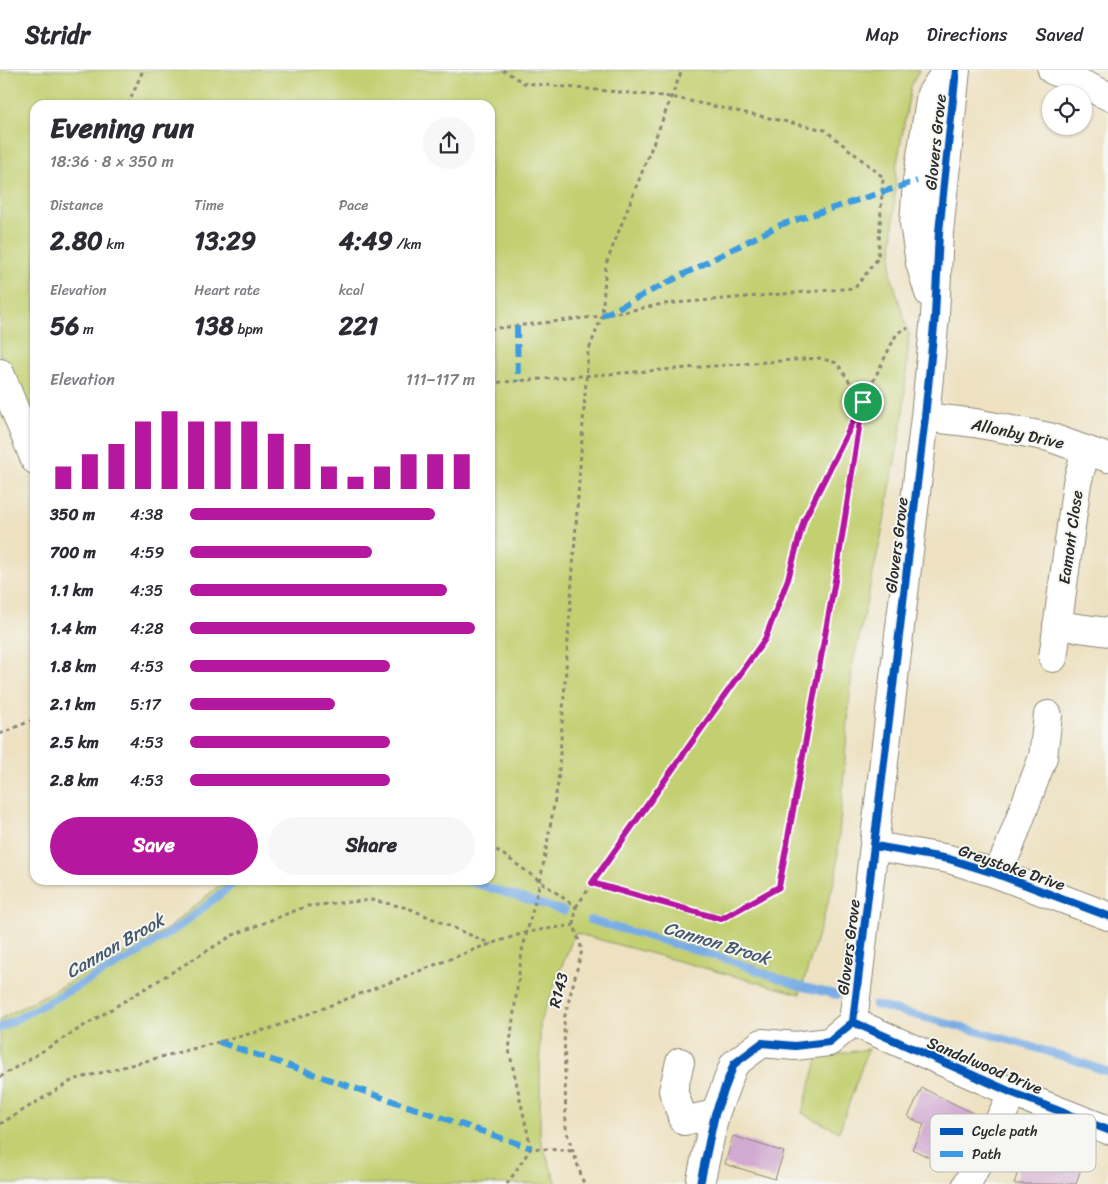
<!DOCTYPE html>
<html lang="en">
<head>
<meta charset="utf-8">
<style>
	body { margin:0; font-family:Sriracha,sans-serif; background:#f7f7f7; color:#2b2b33; height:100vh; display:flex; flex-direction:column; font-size:19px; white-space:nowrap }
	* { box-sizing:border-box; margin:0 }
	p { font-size:16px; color:#7c7c81 }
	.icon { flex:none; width:28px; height:28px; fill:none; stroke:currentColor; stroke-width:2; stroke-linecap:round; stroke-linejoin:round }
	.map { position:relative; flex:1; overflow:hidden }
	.panel { position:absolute; left:30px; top:30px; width:465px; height:785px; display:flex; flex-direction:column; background:#fff; border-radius:15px; box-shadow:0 1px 4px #0004 }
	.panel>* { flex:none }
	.tools { position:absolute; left:1042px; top:15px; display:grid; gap:10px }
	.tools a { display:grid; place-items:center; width:50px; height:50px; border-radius:50%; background:#fff; box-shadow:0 1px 4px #0004; font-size:25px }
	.pin { position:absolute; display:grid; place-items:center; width:42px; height:42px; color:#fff; margin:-21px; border:2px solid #fff; border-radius:50%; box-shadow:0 1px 5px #0007 }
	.round { display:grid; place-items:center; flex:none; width:52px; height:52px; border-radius:26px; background:#f7f7f7 }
	.overview { display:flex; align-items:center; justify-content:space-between; height:85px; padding:0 20px }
	h1 { font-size:28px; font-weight:700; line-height:38px }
	.metrics { display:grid; grid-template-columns:repeat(3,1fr); gap:8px; height:85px; padding:5px 20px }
	.metrics div { display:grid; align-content:center }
	.metrics b { font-size:25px; font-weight:700 }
	.metrics small { font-size:14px; font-weight:400 }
	.metrics p { font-size:14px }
	.chart { height:140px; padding:10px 20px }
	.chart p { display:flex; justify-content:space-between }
	.chart svg { width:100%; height:90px; margin-top:5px; stroke:#b5179e; stroke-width:6 }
	.button { display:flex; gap:10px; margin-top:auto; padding:10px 20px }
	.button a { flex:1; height:58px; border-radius:30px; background:#b5179e; color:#fff; font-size:20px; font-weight:700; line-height:58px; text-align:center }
	.button a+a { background:#f7f7f7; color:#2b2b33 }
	ul { padding:0 20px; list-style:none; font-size:16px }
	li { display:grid; grid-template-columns:80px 60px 1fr; align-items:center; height:38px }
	li i { height:12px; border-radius:6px; background:#b5179e }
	header { display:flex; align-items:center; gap:30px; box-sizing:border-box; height:70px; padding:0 25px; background:#fff; border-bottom:1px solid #e1e1e2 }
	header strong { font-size:24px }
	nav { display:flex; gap:28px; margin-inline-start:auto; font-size:18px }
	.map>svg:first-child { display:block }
	.green { fill:#c3d072; stroke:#777e4e }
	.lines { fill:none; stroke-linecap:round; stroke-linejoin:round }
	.stream { stroke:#78ace5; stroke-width:8 }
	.building { fill:#d1a9d1 }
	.minor-casing { stroke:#8c8676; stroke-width:30 }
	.path { stroke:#8c8676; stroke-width:3; stroke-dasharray:4 4; stroke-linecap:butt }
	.minor { stroke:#fff; stroke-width:28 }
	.quiet { stroke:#3d9ce1; stroke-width:6; stroke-dasharray:12 6; stroke-linecap:butt }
	.cycleway-casing { stroke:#f6f6f2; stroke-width:11 }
	.cycleway { stroke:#0057b8; stroke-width:8 }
	.route-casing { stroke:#fff; stroke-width:10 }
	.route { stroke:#b5179e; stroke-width:6 }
	.labels { text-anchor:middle; stroke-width:4; stroke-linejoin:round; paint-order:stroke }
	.street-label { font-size:16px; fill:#2b2b2b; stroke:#f6f6f2 }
	.water-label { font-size:18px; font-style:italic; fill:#46586c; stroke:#f6f6f2 }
	.key { fill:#f6f6f2; stroke:#b9b9b6; stroke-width:1 }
	.key-label { font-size:14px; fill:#2b2b2b }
</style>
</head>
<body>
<header>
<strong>Stridr</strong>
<nav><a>Map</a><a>Directions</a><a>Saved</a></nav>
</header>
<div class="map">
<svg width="1108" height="1114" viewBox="0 0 1108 1114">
	<rect width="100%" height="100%" fill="#f6f6f2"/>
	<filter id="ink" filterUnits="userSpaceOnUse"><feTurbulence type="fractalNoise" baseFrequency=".02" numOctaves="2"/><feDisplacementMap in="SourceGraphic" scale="10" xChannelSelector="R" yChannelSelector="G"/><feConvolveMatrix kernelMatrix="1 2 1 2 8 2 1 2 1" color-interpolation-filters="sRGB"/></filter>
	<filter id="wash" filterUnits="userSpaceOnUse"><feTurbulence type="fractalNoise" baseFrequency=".0096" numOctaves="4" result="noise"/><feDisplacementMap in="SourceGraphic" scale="20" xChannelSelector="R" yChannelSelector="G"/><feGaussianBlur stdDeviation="1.12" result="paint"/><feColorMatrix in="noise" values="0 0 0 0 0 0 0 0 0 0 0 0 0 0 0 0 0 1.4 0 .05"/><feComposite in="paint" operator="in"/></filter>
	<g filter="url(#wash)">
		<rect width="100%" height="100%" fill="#ede1c1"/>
		<path class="green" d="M0,0h919l-8,16 -15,83 -5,106 18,59 -6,83 -21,116 -30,135 -16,208 -36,118 -225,-61 -35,89v117l17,45h-557v-165l166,-89 60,-50h264v-775h-455v357l-35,-83z
			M868,979l-29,83 -37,-19 16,-56z"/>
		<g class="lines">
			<path class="stream" d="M464,810l100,31
				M590,850l139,40 70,26 38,9
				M875,935c79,20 157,39 233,67
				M0,958l137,-74 46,-30 55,-44"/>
		</g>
		<g id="blocks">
			<path class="building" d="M922,1018l55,27 -17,34 -5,-3 -10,19 -33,-16 12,-24 -16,-8z
				M733,1066l51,16 -9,27 -50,-15z
				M1027,1073l56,19 -7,22h-62z"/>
		</g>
	</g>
	<g filter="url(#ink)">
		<use href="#blocks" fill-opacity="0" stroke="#8c8676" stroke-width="1"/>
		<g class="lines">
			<g class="minor-casing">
				<path id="minor" d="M1052,0l56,26
					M929,223l-9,-30 -6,-40 3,-42 14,-87 16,-24
					M0,303l35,87
					M925,347l50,6 74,14 59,21
					M1057,555l51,7
					M1053,588l24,-175 9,-33
					M875,776l74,13 48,15 111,42
					M997,804l12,-26 34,-91 5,-42
					M853,952l72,-605 10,-101 4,-84 17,-162
					M853,952l160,71 95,37
					M680,992l-7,29 11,30 31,-7
					M700,1114l15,-70 19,-50 28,-21 33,3 34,-4 24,-20
					M967,1114l46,-91"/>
			</g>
			<path class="path" d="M128,35l15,-35
				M490,259l112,-13 61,-12 192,-16 23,-30 5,-81 -58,-47 -154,-33 -147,-14 -21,-13
				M490,313l329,-25 18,5 26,39 -26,173 -58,312 -58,32 -129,-36
				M0,664l35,-15
				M490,775l86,62 -2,18 8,25 -18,69 2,111 18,54
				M576,837l189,-268 23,-60 16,-58 93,-188 11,-5
				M0,1007l233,-142 74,-29 65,-6 36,8 83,36
				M0,1054l73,-44 199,-52 209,-81 46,-15 47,-7
				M531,1078l-22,-98 13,-99 18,-69 18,-99 30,-431 14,-36 4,-52 76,-194
				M507,1114l24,-36 42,3"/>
			<use href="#minor" class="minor"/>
			<path class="quiet" d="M602,246l178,-91 137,-44
				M517,256l1,55
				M219,972l312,106"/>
			<g class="cycleway-casing">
				<path id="cycleway" d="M875,776l74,13 48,15 111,42
					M853,952l72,-605 10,-101 4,-84 17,-162
					M853,952l160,71 95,37
					M700,1114l15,-70 19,-50 28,-21 33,3 34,-4 24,-20"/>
			</g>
			<use href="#cycleway" class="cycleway"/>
		</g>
	</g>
	<g class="lines" filter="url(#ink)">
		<g class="route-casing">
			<path id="route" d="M863,332l-27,173 -57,312 -58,32 -129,-36 173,-244 23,-60 16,-59z"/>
		</g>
		<use href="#route" class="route"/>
	</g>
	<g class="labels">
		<g class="street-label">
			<text transform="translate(935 72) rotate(-84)" y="6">Glovers Grove</text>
			<text transform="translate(1018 363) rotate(12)" y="6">Allonby Drive</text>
			<text transform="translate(1070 467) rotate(-82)" y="6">Eamont Close</text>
			<text transform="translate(896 475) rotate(-83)" y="6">Glovers Grove</text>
			<text transform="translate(1012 797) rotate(19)" y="6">Greystoke Drive</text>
			<text transform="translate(848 877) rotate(-83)" y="6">Glovers Grove</text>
			<text transform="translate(558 920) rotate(-75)" y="6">R143</text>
			<text transform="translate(985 995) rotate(23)" y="6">Sandalwood Drive</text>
		</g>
		<g class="water-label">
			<text transform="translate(717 873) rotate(17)" y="6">Cannon Brook</text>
			<text transform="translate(115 876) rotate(-30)" y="6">Cannon Brook</text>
		</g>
	</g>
	<rect x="930" y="1044" width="166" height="58" rx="8" class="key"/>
	<rect x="940" y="1058" width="23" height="7" fill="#0057b8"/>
	<rect x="940" y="1081" width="23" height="6" fill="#3d9ce1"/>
	<g class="key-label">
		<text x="972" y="1066">Cycle path</text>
		<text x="972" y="1089">Path</text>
	</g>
</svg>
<div class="tools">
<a><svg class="icon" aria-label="locate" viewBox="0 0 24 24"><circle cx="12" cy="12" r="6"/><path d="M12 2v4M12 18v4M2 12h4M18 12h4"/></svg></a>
</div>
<div class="pin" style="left:863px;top:332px;background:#1e9e55"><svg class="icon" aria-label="arrive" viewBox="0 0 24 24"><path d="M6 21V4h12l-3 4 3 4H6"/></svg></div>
<section class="panel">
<div class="overview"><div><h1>Evening run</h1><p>18:36 · 8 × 350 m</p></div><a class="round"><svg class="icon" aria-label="share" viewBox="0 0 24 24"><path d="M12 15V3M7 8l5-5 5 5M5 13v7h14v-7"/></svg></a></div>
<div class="metrics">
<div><p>Distance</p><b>2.80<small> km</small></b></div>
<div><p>Time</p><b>13:29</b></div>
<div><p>Pace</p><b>4:49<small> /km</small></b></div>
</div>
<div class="metrics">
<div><p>Elevation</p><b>56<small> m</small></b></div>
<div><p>Heart rate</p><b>138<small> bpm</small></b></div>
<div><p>kcal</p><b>221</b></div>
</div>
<div class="chart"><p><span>Elevation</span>111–117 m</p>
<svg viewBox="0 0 160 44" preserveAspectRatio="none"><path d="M5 44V33M15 44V27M25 44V22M35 44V11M45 44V6M55 44V11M65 44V11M75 44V11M85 44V17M95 44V22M105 44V33M115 44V38M125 44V33M135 44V27M145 44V27M155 44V27"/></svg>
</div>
<ul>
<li><b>350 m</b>4:38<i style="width:86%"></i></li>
<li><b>700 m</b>4:59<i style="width:64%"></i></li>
<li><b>1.1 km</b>4:35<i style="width:90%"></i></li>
<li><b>1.4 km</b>4:28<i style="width:100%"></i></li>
<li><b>1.8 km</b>4:53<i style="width:70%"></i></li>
<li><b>2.1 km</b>5:17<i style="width:51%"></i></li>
<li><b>2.5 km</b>4:53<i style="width:70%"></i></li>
<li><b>2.8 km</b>4:53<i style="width:70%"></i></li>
</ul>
<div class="button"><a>Save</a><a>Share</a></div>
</section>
</div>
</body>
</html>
